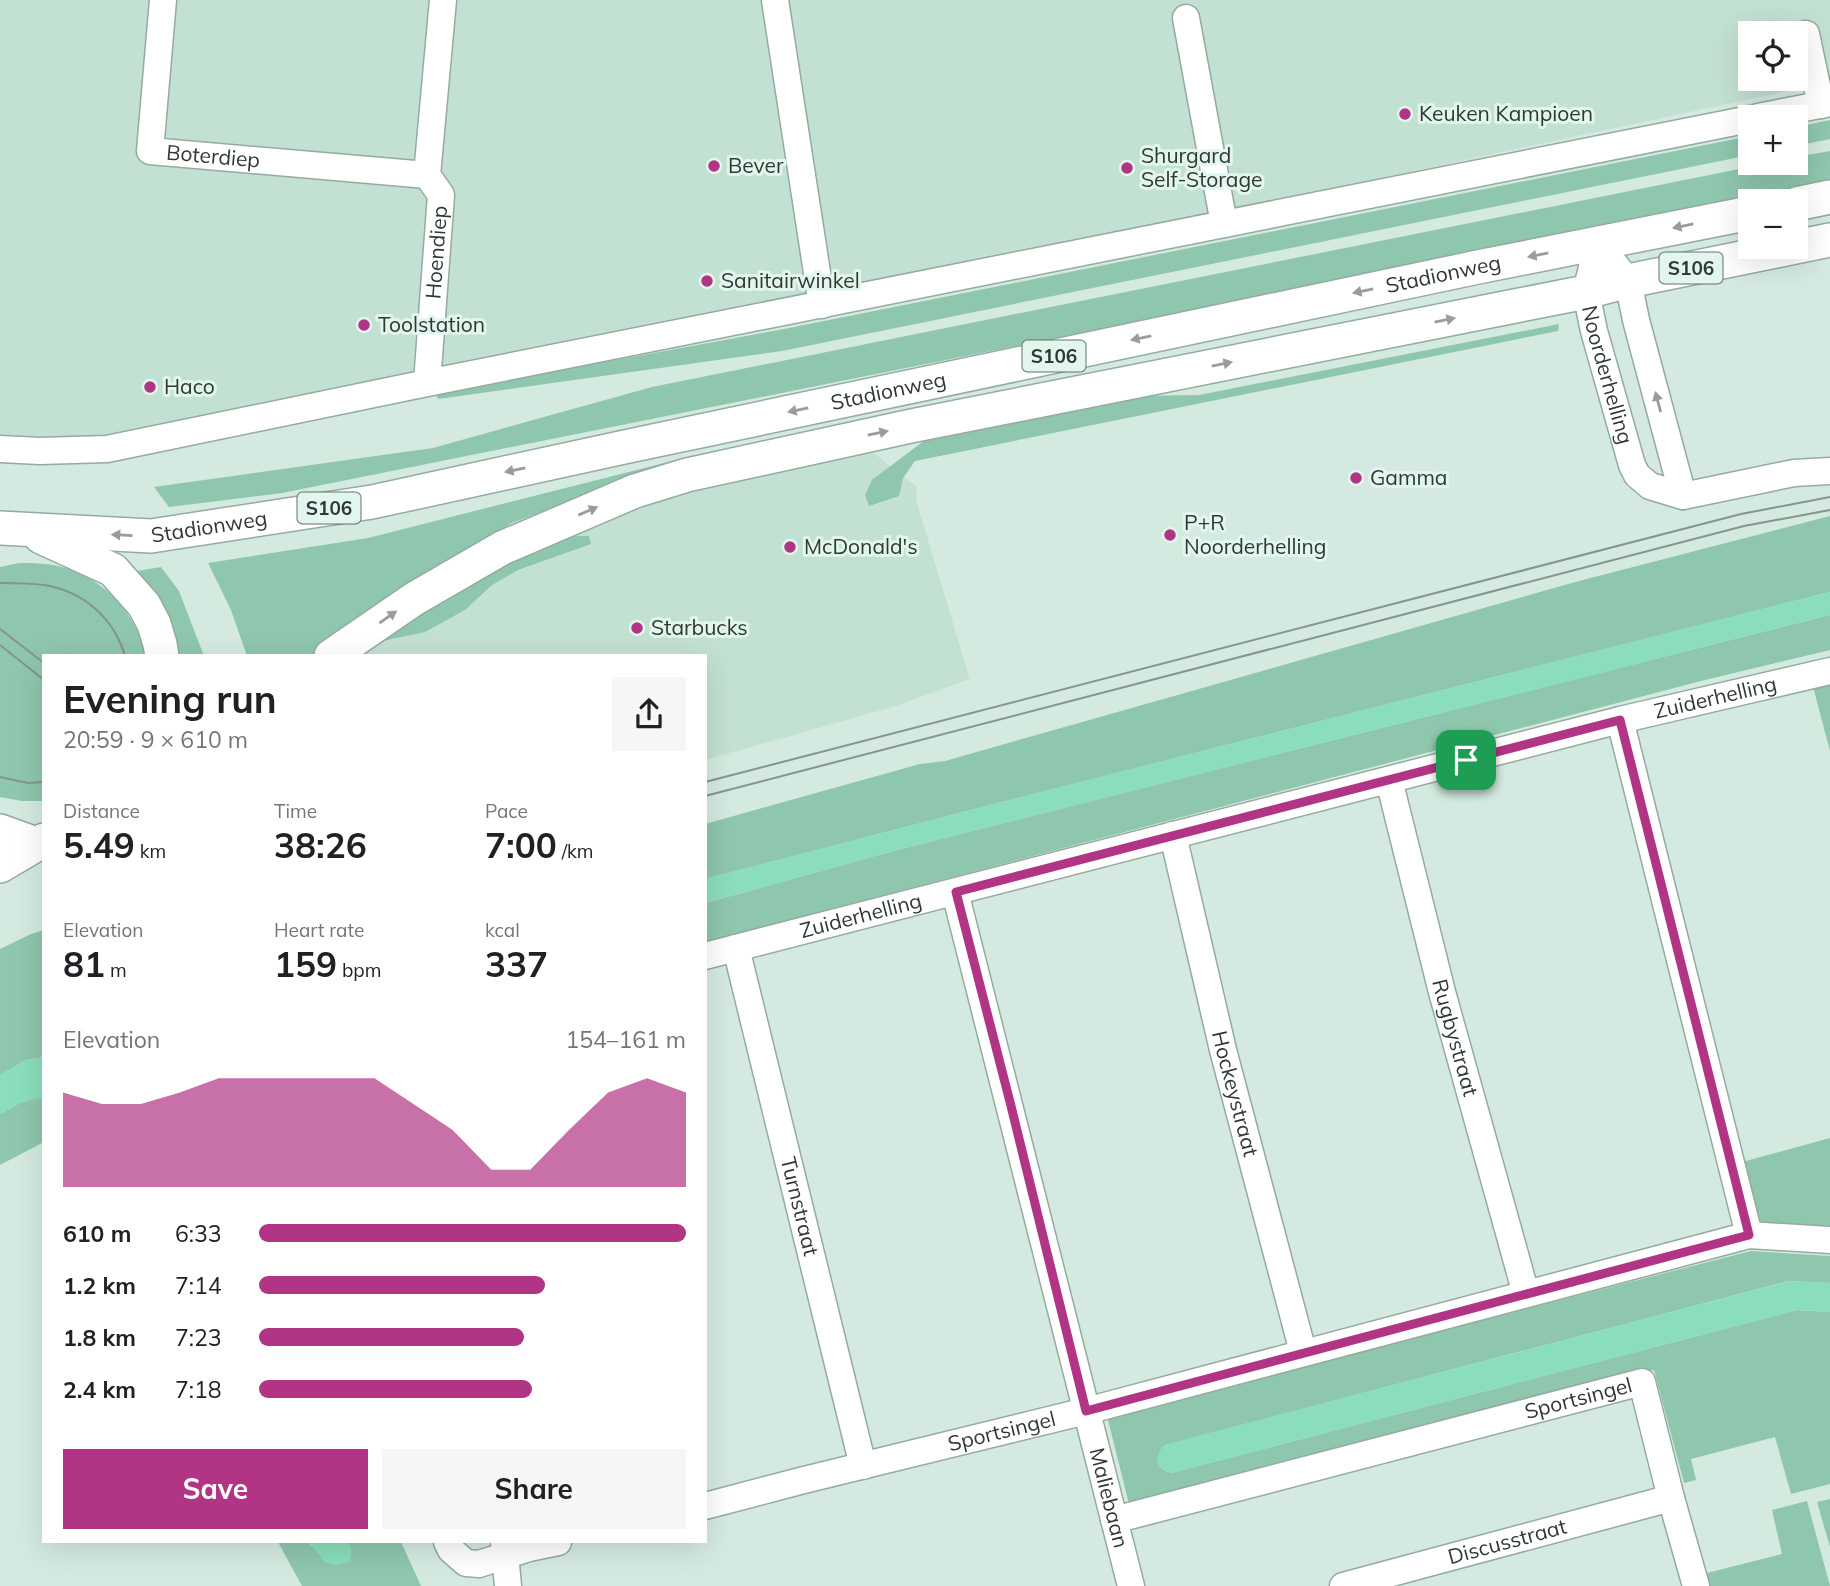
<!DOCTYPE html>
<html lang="en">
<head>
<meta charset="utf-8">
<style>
	body { margin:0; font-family:Mulish,sans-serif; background:#f6f6f6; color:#202124; height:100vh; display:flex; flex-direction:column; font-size:26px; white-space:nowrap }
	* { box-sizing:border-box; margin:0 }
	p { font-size:23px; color:#757577 }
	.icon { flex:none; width:38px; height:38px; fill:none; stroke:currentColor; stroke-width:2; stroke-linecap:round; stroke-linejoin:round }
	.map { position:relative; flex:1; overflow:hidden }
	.details { position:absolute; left:42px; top:654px; width:665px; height:889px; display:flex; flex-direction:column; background:#fff; border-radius:0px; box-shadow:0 7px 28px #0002 }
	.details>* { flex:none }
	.fabs { position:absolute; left:1738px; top:21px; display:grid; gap:14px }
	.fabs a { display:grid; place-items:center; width:70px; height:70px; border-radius:0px; background:#fff; box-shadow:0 7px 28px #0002; font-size:35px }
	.pin { position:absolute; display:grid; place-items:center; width:60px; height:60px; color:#fff; margin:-30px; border-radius:14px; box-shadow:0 4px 10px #0006 }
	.round { display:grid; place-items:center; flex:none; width:74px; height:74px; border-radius:0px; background:#f6f6f6 }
	.overview { display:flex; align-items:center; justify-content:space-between; height:119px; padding:0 21px }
	h1 { font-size:38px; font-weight:700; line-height:52px }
	.figures { display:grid; grid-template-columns:repeat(3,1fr); gap:10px; height:119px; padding:7px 21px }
	.figures div { display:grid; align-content:center }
	.figures b { font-size:35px; font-weight:700 }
	.figures small { font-size:19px; font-weight:400 }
	.figures p { font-size:19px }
	.chart { height:196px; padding:14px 21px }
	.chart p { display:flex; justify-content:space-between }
	.chart svg { width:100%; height:126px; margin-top:7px; fill:#b23484; opacity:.7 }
	.button { display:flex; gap:14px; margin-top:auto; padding:14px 21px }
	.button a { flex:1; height:80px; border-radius:0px; background:#b23484; color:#fff; font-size:28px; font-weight:700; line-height:80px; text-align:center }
	.button a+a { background:#f6f6f6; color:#202124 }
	ul { padding:0 21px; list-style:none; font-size:23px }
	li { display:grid; grid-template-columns:112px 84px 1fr; align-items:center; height:52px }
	li i { height:18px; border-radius:9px; background:#b23484 }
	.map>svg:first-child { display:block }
	.built { fill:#c3e1d3; fill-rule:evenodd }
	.green { fill:#8fc6ae }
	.water { fill:#8adebb }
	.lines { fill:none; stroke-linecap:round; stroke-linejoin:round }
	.minor-casing { stroke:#95aaa0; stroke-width:29 }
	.major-casing { stroke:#95aaa0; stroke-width:36 }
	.minor { stroke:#fff; stroke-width:26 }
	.major { stroke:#fff; stroke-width:33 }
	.tram { stroke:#85948d; stroke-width:2 }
	.oneway { fill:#989c9a }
	.route-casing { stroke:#fff; stroke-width:14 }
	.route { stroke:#b23484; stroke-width:9 }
	.poi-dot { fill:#b23484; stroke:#e1f7ed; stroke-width:2.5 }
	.labels { text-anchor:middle; stroke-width:6; stroke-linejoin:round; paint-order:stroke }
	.shield { fill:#e1f7ed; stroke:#65716c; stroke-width:2 }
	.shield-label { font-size:19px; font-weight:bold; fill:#303834 }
	.poi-label { font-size:21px; fill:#303834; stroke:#e1f7ed; text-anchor:start }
	.street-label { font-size:21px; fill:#303834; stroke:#e1f7ed }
</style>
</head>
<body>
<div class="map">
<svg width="1830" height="1586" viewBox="0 0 1830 1586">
	<rect width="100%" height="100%" fill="#d4eae0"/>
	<path class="built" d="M0,0h1830v82l-683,146 -409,79 -202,41 -134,33 -317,57 -85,-3zM1750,33h46v46h-46z
		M871,451l46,36 -1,13 54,179 -74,27 -191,54v-104h-348l14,-10 242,-135 41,-13z"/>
	<path class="green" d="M1830,120v19l-34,7v-19z
		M1750,136v19l-968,196 -344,48 -3,-6 344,-63z
		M1830,151v32l-1548,310 -113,14 -15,-20 279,-39 219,-61 1117,-224h27v-6z
		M1559,324l-1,7 -643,130 -12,17 -4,18 -30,10 -4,-11 7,-15 53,-40 207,-44 67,-1z
		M684,458l-172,65 -108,67 -93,66h-64l-16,-46 -23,-47 160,-25z
		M1830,516v76l-832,211 -293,76v-55l215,-60 25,-3 634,-180z
		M563,536h26l2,8 -73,26 -26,15 -27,25 -40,22 -52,11 99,-69z
		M19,563c13,0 26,0 39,3 45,10 77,47 89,90h-103v145h-22l-22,-4v-230z
		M161,567l18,24 25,65h-25l-7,-27 -9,-25 -26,-33z
		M1830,615v35l-129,31 -996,261v-39l188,-52z
		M1830,679v72l-18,-68z
		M44,930v127l-18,3 -26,15v-126l31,-15z
		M40,1097l4,1v44l-44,23v-51l20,-11z
		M1830,1138v90l-72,-5 -16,-61z
		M1751,1251l79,5v27l-41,-2 -624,164c-11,13 -10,23 6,28l626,-163 33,2v172l-39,10 -16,-57 -84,22 5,21 -12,3 -30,-113 -525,134 -22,-88z
		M1830,1499v48l-13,-45z
		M1807,1501l23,85h-120l-3,-13 75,-19 -10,-44z
		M278,1542h31l2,4 40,2 -3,-6h53l20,44h-119z"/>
	<path class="water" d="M1830,592v23l-937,236 -188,52v-24l293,-76z
		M44,1057v41c-16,0 -30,8 -44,16v-39l26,-15z
		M1790,1281l40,2v29l-33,-2 -626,163c-16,-5 -17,-16 -7,-28z
		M309,1542h39c4,7 5,12 1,20l-12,3 -11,-2z"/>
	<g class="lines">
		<g class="minor-casing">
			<g id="minor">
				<path id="s1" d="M163,0l-13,151 277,24"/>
				<path d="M775,0l47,305"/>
				<path d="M1186,18l38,206"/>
				<path d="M1806,34l15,71"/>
				<path d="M1758,117l72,-14"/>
				<path id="s2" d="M1598,243l-12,49 8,39 38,134 5,10 13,11 33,10 111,-23 36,-2"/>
				<path d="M1598,243l30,38 8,39 47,176"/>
				<path id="s3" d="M427,383l14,-188 -14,-20 16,-175"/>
				<path d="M0,449l40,2 67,-2 320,-66 1323,-264"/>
				<path d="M1620,720l129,515"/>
				<path id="s4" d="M1389,780l53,212 84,302"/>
				<path id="s5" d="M1173,835l50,215 80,302"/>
				<path id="s6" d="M955,892l176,694"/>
				<path id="s7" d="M736,948l127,518"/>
				<path id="s8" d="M705,956l915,-236 210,-49"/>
				<path id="s9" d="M705,1506l99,-26 282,-69 663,-176 81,5"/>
				<path id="s10" d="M1114,1520l528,-138 29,116 25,88"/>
				<path d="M447,1542l4,8 15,13 13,1 50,-16 29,-6"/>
				<path d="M504,1542l4,44"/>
				<path id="s11" d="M1343,1586l328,-88"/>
			</g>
		</g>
		<g class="major-casing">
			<g id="major">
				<path d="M1796,204l34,-7"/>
				<path id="s12" d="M0,528l151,8 221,-34 257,-56 849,-179 272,-54"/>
				<path d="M41,537l72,33 31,35 10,19 6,20 2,12"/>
				<path d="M331,656l83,-57 88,-51 133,-57 52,-16 224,-49 609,-121 66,-13 42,-11 202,-41"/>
				<path d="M0,831l36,13"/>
				<path d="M0,866l44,-26"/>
			</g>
		</g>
		<use href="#minor" class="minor"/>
		<use href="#major" class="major"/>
		<path class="tram" d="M0,583c14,0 29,0 44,2 39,6 70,33 81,71
			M0,629l44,34
			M0,645l44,35
			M0,777l28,6 16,-1
			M705,782l1036,-268 89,-17
			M705,796l1039,-270 86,-16"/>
	</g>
	<defs><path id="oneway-solid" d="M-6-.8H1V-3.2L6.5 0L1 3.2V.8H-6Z" transform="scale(1.75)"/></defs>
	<g class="oneway">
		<use href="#oneway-solid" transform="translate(1683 226) rotate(169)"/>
		<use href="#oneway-solid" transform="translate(1538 255) rotate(169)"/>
		<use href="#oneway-solid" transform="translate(1363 291) rotate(168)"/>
		<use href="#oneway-solid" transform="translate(1445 320) rotate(-11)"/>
		<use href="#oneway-solid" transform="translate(1141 338) rotate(168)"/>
		<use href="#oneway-solid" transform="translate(1222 364) rotate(-11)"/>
		<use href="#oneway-solid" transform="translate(1658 402) rotate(-105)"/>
		<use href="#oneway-solid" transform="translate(798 410) rotate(168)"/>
		<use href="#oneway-solid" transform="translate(878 433) rotate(-12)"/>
		<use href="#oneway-solid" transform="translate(515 470) rotate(168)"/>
		<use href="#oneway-solid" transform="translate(588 511) rotate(-23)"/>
		<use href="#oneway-solid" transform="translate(122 535) rotate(-177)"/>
		<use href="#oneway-solid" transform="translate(388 617) rotate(-35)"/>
	</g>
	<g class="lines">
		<g class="route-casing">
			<path id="route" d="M1620,720l129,515 -663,176 -76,-309 -54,-210z"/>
		</g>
		<use href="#route" class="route"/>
	</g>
	<g class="poi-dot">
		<circle cx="1405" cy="114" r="7"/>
		<circle cx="714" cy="166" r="7"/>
		<circle cx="1127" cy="168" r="7"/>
		<circle cx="707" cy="281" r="7"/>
		<circle cx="364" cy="325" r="7"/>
		<circle cx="150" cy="387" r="7"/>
		<circle cx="1356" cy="478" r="7"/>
		<circle cx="1170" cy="535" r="7"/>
		<circle cx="790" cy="547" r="7"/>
		<circle cx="637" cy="628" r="7"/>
	</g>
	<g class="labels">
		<g class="shield">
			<rect x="1659.5" y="252.5" width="63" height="31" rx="5"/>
			<rect x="1022.5" y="340.5" width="63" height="31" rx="5"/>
			<rect x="297.5" y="492.5" width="63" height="31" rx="5"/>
		</g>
		<g class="shield-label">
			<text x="1691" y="275">S106</text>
			<text x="1054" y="363">S106</text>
			<text x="329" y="515">S106</text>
		</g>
		<g class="poi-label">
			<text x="1419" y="121">Keuken Kampioen</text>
			<text x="1141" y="163">Shurgard<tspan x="1141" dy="24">Self-Storage</tspan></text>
			<text x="728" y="173">Bever</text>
			<text x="721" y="288">Sanitairwinkel</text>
			<text x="378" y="332">Toolstation</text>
			<text x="164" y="394">Haco</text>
			<text x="1370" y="485">Gamma</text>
			<text x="1184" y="530">P+R<tspan x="1184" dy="24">Noorderhelling</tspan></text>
			<text x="804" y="554">McDonald's</text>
			<text x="651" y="635">Starbucks</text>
		</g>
		<g class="street-label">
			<text dy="7" stroke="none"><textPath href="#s1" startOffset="215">Boterdiep</textPath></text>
			<text dy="7" stroke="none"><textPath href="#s3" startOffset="131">Hoendiep</textPath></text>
			<text dy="7" stroke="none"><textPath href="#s12" startOffset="1470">Stadionweg</textPath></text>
			<text dy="7" stroke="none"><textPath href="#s2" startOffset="136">Noorderhelling</textPath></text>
			<text dy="7" stroke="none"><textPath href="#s12" startOffset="903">Stadionweg</textPath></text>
			<text dy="7" stroke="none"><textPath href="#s12" startOffset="210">Stadionweg</textPath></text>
			<text dy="7" stroke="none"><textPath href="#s8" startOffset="1043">Zuiderhelling</textPath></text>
			<text dy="7" stroke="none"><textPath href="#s8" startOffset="161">Zuiderhelling</textPath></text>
			<text dy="7" stroke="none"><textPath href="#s4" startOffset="266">Rugbystraat</textPath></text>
			<text dy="7" stroke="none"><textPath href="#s5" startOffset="266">Hockeystraat</textPath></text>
			<text dy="7" stroke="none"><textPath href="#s7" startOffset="266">Turnstraat</textPath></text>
			<text dy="7" stroke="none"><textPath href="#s10" startOffset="480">Sportsingel</textPath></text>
			<text dy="7" stroke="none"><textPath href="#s9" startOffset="306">Sportsingel</textPath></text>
			<text dy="7" stroke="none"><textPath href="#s6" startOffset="625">Maliebaan</textPath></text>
			<text dy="7" stroke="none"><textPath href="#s11" startOffset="170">Discusstraat</textPath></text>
		</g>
	</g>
</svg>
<div class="fabs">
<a><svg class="icon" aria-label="locate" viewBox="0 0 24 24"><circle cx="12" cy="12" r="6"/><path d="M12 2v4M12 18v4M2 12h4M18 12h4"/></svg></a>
<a>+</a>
<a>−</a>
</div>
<div class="pin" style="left:1466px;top:760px;background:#1e9e55"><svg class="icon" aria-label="arrive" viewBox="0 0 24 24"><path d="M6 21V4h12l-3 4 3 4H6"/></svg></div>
<section class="details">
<div class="overview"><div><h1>Evening run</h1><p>20:59 · 9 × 610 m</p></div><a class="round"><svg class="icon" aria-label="share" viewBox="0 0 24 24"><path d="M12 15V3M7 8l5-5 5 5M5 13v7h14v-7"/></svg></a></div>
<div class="figures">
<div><p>Distance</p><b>5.49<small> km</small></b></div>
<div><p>Time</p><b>38:26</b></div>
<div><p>Pace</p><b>7:00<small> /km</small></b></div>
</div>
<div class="figures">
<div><p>Elevation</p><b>81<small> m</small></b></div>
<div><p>Heart rate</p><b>159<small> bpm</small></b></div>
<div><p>kcal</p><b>337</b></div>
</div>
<div class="chart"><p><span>Elevation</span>154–161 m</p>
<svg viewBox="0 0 160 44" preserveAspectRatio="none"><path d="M0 44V11L10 15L20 15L30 11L40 6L50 6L60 6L70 6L80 6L90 15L100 24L110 38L120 38L130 24L140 11L150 6L160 11V44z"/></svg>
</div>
<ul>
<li><b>610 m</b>6:33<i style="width:100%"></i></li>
<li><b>1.2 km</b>7:14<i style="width:67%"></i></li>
<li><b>1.8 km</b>7:23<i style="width:62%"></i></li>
<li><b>2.4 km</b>7:18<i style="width:64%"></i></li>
</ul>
<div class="button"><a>Save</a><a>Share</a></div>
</section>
</div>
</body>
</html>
